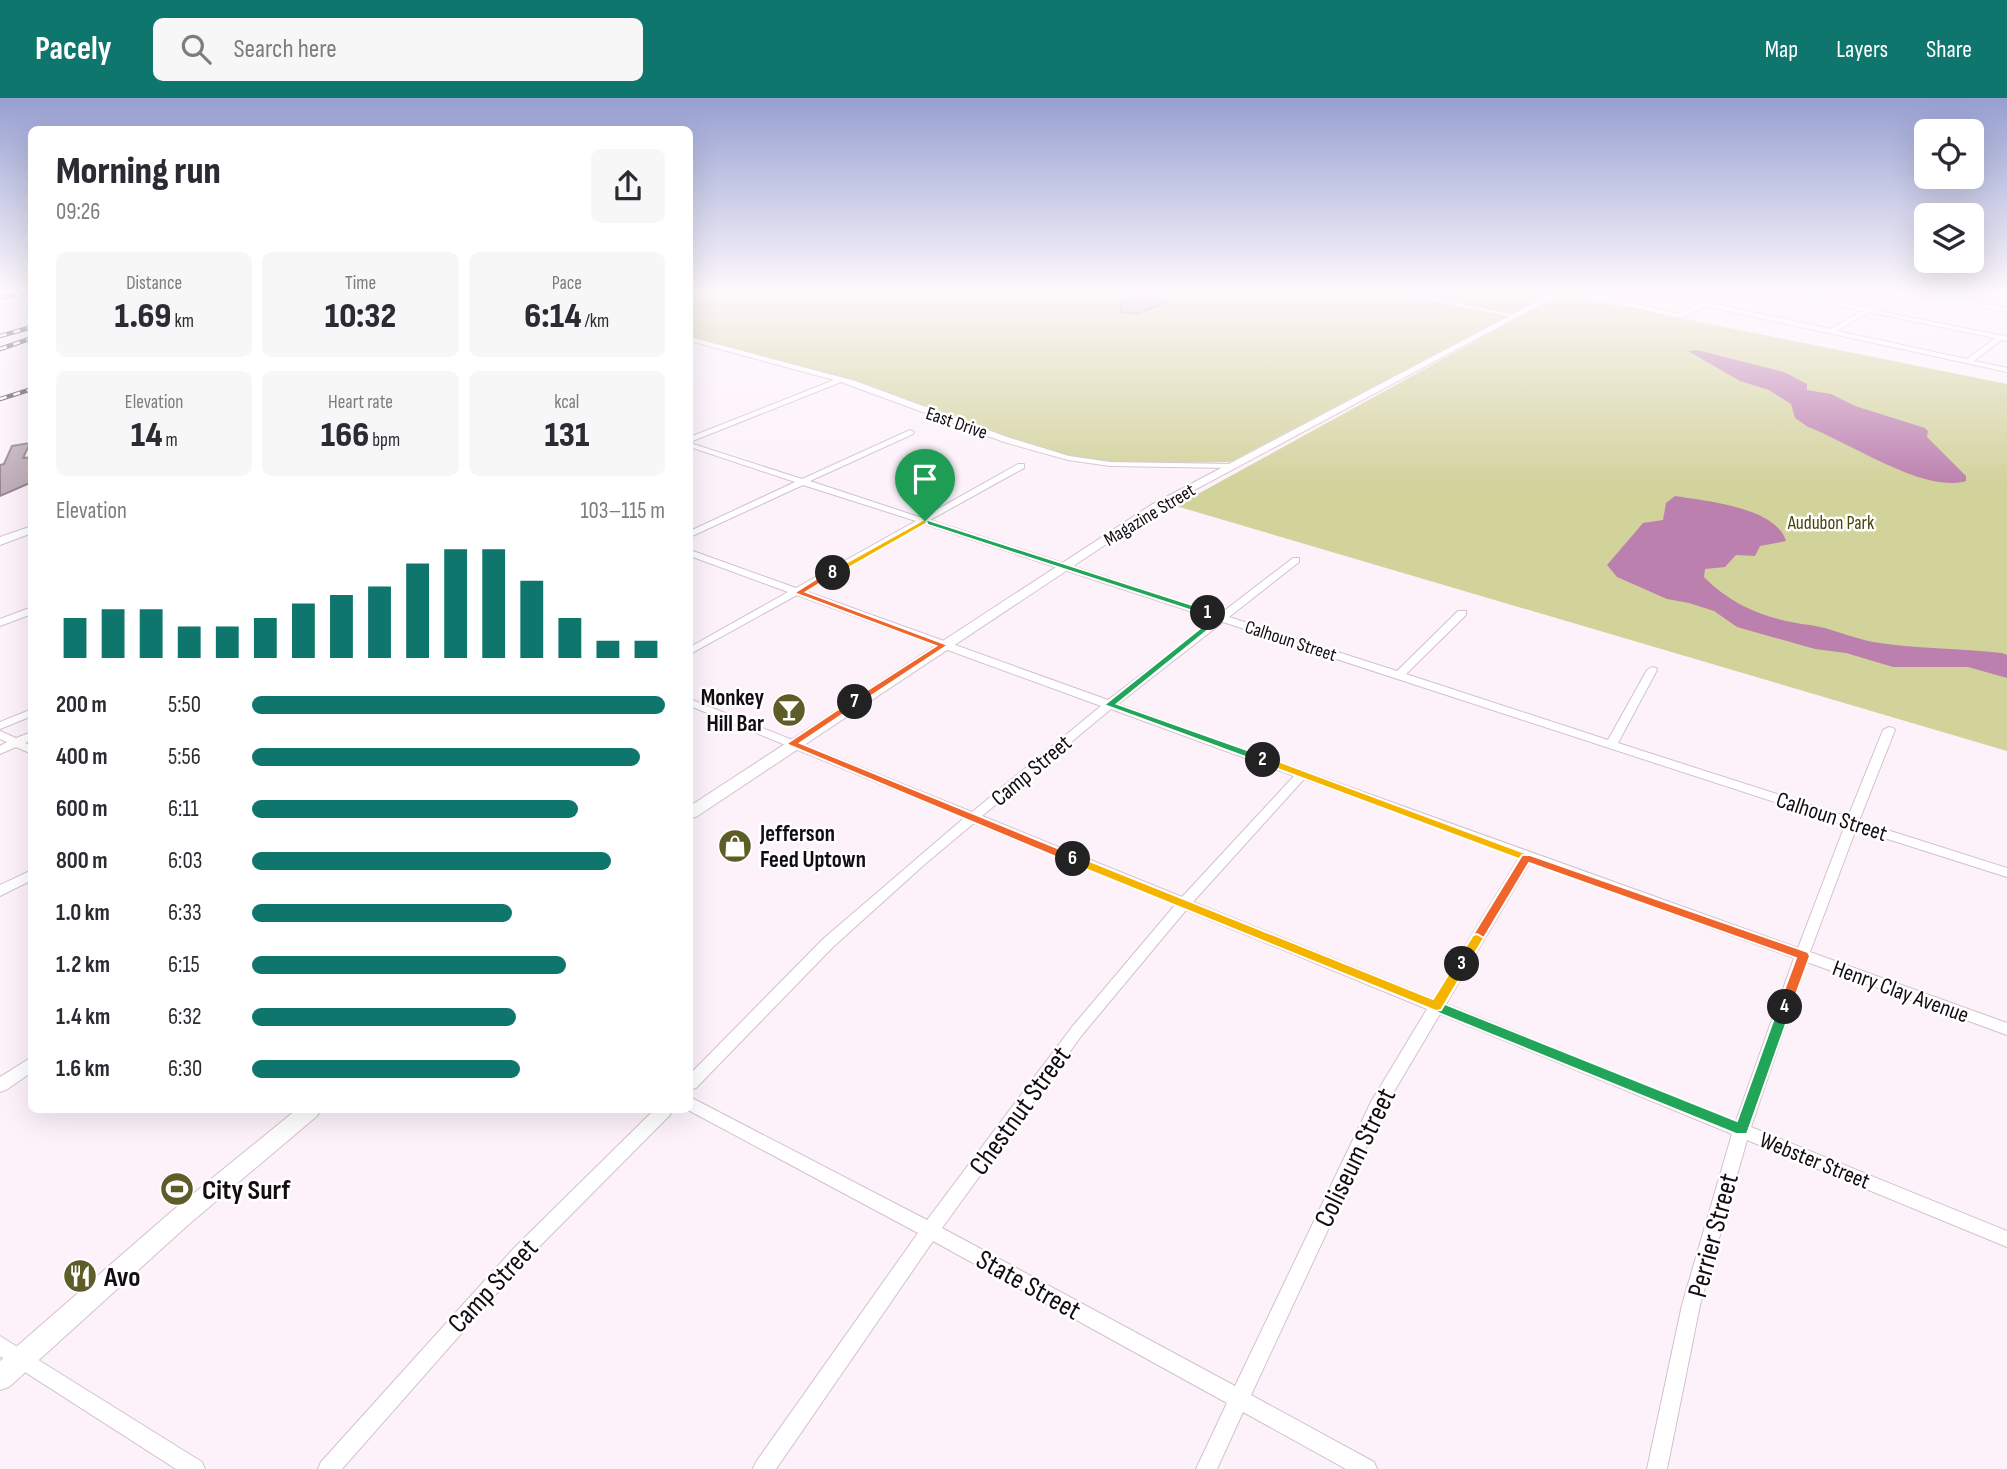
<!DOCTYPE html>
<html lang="en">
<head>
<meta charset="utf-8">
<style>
	body { margin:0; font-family:"Sofia Sans Condensed",sans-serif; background:#f7f7f7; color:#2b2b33; height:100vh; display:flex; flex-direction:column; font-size:26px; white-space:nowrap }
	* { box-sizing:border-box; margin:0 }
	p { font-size:23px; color:#7c7c81 }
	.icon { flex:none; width:38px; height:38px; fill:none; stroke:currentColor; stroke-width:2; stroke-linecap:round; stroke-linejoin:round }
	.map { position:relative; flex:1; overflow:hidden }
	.drawer { position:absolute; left:28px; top:28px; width:665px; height:987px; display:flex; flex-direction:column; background:#fff; border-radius:10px; box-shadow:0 7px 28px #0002 }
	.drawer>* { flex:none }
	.tools { position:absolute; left:1914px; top:21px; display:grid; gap:14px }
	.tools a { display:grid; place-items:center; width:70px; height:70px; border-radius:10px; background:#fff; box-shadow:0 7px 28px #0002; font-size:35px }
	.pin { position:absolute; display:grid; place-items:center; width:60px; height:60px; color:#fff; margin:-72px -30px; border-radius:50% 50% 50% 0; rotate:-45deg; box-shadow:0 0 7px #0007 }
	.pin .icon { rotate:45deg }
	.km { position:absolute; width:35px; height:35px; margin:-18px; border-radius:50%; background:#222; color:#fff; font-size:19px; line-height:35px; text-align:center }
	.round { display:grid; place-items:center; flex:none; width:74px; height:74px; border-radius:10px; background:#f7f7f7 }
	.headline { display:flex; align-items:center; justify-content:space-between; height:119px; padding:0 28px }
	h1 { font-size:38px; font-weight:800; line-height:52px }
	.stats { display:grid; grid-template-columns:repeat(3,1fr); gap:10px; height:119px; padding:7px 28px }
	.stats div { display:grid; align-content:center; border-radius:10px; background:#f7f7f7; text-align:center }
	.stats b { font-size:35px; font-weight:800 }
	.stats small { font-size:19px; font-weight:400 }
	.stats p { font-size:19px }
	.chart { height:196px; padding:14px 28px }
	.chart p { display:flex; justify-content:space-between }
	.chart svg { width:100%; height:126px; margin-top:7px; stroke:#0f766e; stroke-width:6 }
	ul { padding:0 28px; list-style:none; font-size:23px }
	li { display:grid; grid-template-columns:112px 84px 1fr; align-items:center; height:52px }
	li i { height:18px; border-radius:9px; background:#0f766e }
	header { display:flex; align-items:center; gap:42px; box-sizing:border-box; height:98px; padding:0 35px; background:#0f766e; color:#fff }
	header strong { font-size:33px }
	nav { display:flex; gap:38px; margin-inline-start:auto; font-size:24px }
	.search { width:490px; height:63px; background:#f7f7f7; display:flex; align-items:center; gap:18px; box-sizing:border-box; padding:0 24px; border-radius:10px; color:#7c7c81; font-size:26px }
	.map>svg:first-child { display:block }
	.green { fill:#d2d29b }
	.water { fill:#bc80ae }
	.building { fill:#c0afbb; stroke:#968591; stroke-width:2 }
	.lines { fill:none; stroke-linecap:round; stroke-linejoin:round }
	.minor-casing { stroke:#d3c1ce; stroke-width:2 }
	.tertiary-casing { stroke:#d3c1ce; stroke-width:2 }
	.minor { fill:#fff; fill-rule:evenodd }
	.tertiary { fill:#fff; fill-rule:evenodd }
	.rail-casing { stroke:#3d373c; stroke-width:4.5 }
	.rail { stroke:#fff; stroke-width:2.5; stroke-dasharray:7; stroke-linecap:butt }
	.split-1 { fill:#22a559; stroke:#fff; stroke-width:2 }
	.split-2 { fill:#22a559; stroke:#fff; stroke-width:2 }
	.split-3 { fill:#f5b400; stroke:#fff; stroke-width:2 }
	.split-4 { fill:#22a559; stroke:#fff; stroke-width:2 }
	.split-5 { fill:#f0652b; stroke:#fff; stroke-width:2 }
	.split-6 { fill:#f5b400; stroke:#fff; stroke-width:2 }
	.split-7 { fill:#f0652b; stroke:#fff; stroke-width:2 }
	.split-8 { fill:#f0652b; stroke:#fff; stroke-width:2 }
	.split-9 { fill:#f5b400; stroke:#fff; stroke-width:2 }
	.labels { text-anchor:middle; stroke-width:5; stroke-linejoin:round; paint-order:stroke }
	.far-street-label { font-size:19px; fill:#130d12; stroke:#fff }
	.far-park-label { font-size:19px; fill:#464409; stroke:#fff }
	.poi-label { font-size:23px; font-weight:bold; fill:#130d12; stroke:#fff; text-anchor:end }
	.street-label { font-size:23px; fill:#130d12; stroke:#fff }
	.near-street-label { font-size:28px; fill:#130d12; stroke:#fff }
	.near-poi-label { font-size:28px; font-weight:bold; fill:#130d12; stroke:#fff; text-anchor:start }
</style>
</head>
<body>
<header>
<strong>Pacely</strong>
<div class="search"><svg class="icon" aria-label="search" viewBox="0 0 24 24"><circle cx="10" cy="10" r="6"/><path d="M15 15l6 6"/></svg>Search here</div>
<nav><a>Map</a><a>Layers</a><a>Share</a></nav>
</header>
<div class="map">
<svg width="2007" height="1371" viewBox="0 0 2007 1371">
	<rect width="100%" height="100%" fill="#fdf2fa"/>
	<path class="green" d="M690,195h861l-321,169 -120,2 -69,-14 -200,-70 -151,-42z
		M1561,196l446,90v367l-831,-245z"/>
	<path class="water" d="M1697,252l87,22 23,12v6l24,4 24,12 70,22 3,3 -1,6 39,39v5c-42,13 -117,-39 -158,-54l-13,-9 -4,-14 -22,-14 -29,-9 -52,-30z
		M1675,398c30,5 101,11 111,45l-26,5 -5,10 -19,-1 -11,12 -20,2 -1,8c29,30 66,43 106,48 21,3 42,13 63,17 42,7 87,6 129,11l5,2v23l-39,-11h-75l-47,-14 -31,-4 -78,-22 -23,-16 -25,-8 -22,-4 -50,-22 -10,-12 36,-42 20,-3 3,-17z"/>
	<path class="building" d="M1137,200h8l23,4 -32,12 -15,-2v-11z
		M30,345l-7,15 9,-1v25l-32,14v-31l4,-1 8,-18z"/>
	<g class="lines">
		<g class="minor-casing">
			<path id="minor" d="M1395,195h11l110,22 -3,2z
				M1585,195l94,21 19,-10 -46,-11c17,0 32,7 48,8 9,1 17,-8 28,-8l-18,10 120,26 32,-18 -82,-18h10l77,15 27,-15h7l-28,17 126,25h5l3,2v4l-6,-1 -27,21 33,7v4l-302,-66 -25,12 -97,-22zM1869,214l126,26 -28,21 -130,-28z
				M690,239l165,44 155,57 59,18 41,6 121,2 4,2 -4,2 -121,-2 -42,-6 -64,-18 -163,-60 -151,60v-5l144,-57 -144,-39z
				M910,332l4,2 -1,2 -103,47 112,37 96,-54h6v4l-94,52 290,94 73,-56h6v4l-70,55 168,54 61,-60h8v4l-60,59 202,66 39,-70 5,-3 4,1 1,2 -39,73 230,74 35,-87 6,-3 4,1 2,2 -36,91 148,47v9l-151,-48 -46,123 197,71v12l-200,-73 -56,165 256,104v16l-260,-107 -47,165 -33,164h-20l35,-164 50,-171 -292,-120 -54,91 -135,290 123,67 3,7h-31l-103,-57 -26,57h-21l31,-66 -294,-162 -157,228h-23l3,-7 162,-229 -230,-123h2v-13l237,123 145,-193 103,-122 -201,-82 -49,41 -92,83 -137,141 -6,2v-16l133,-135 141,-121 -274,-112v-7l282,113 129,-106 -304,-111 -107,59v-7l98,-55 -98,-36v-6l106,38 120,-67 -113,-36 -113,52v-6l105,-49 -105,-35v-4l112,36zM924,426l290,95 -106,81 -303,-109zM1223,524l622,203 -47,123 -680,-244zM1111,611l183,67 -112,121 -200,-81zM1304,681l215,79 -86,141 -240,-97zM1530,764l264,96 -58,163 -290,-117zM1186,812l241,99 -56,93 -136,284 -293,-158 140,-193z
				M32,509v7l-32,12v-7z
				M32,611v7l-32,13v-7z
				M0,633l16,7 16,-6v8l-7,3 7,3v8l-16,-7 -16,7v-8l7,-4 -7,-3z
				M32,772v10l-32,16v-11z
				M32,959v15l-26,18 -6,2v-15z
				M654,1012h18l-2,5 -144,145 -184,209h-24l3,-7 193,-214z
				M0,1238l202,126 3,7h-29l-176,-113z"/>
		</g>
		<g class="tertiary-casing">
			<path id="tertiary" d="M1553,195h9l-403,216 -463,308 -6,1v-12l461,-301z
				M1915,195h14l78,15v4z
				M32,428v7l-32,12v-8z
				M296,1012h25l-4,6 -129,109 -179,162 -9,3v-29l172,-150z"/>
		</g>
		<use href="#minor" class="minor"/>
		<use href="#tertiary" class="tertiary"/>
		<g class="rail-casing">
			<path id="rail" d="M0,199l29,-4
				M0,238l32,-9
				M0,251l32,-11
				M0,301l32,-10"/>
		</g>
		<use href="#rail" class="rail"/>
	</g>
	<linearGradient id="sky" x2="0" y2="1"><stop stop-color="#969fd1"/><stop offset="0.5" stop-color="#fef9fd"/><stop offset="1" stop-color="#fef9fd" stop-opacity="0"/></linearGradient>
	<rect width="2007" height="387" fill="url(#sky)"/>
	<path class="split-1" d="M925,421l286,92 2,2 -8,2 -283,-92z"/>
	<path class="split-2" d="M1205,513l19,6 -107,87 150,53v5h-8l-155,-57 109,-87 -8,-3z"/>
	<path class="split-3" d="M1259,659h8l263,98 2,2 -65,110 -5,2 -7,-5 64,-105 -260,-97z"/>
	<path class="split-4" d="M1462,861l7,5 -24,40 292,117 41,-114 7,-5 5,2 2,3 -45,127h-11l-305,-124v-8l26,-42z"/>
	<path class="split-5" d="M1522,757h8l278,97 2,4 -20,55 -5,2 -7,-6 18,-49 -267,-95 -47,78h-9l-2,-3z"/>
	<path class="split-6" d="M1068,758h9l356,143 40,-64 4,-1 7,4 -43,72 -5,1 -368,-149z"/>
	<path class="split-7" d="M852,602l9,2 -61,41 277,113v6h-9l-282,-118z"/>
	<path class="split-8" d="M829,473l8,2 -31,19 142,53 -89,59h-7v-4l84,-54 -142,-53z"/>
	<path class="split-9" d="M925,421l2,4 -91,52 -8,-2z"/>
	<defs>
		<g id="bar-disc" transform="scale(1.75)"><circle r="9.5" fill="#5e5d29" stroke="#fff"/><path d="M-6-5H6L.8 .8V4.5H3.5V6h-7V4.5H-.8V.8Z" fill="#fff"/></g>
		<g id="shop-disc" transform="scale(1.75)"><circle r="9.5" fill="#5e5d29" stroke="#fff"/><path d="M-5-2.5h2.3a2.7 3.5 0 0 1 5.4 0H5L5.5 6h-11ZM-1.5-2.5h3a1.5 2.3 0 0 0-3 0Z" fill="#fff"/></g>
		<g id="stadium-disc" transform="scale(1.75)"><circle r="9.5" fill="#5e5d29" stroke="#fff"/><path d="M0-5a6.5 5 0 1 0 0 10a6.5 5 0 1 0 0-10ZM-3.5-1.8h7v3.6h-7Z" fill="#fff"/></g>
		<g id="restaurant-disc" transform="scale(1.75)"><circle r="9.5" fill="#5e5d29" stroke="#fff"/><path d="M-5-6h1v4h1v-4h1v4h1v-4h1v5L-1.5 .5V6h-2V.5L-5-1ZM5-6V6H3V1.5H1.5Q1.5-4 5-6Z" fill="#fff"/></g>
	</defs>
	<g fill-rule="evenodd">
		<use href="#bar-disc" x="789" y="612"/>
		<use href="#shop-disc" x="735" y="748"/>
		<use href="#stadium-disc" x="177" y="1091"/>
		<use href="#restaurant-disc" x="80" y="1178"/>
	</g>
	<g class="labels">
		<g class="far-street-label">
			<text transform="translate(957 324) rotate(19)" y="7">East Drive</text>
			<text transform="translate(1149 416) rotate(-31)" y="7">Magazine Street</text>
			<text transform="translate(1291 542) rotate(18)" y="7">Calhoun Street</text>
		</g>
		<g class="far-park-label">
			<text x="1831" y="431">Audubon Park</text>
		</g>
		<g class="poi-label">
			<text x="764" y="607">Monkey<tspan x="764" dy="26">Hill Bar</tspan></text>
			<text x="760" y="743" text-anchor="start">Jefferson<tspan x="760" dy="26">Feed Uptown</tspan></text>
		</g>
		<g class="street-label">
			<text transform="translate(1031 672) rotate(-40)" y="8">Camp Street</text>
			<text transform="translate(1832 718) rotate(18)" y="8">Calhoun Street</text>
			<text transform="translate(1901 893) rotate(20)" y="8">Henry Clay Avenue</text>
			<text transform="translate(1815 1062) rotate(22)" y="8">Webster Street</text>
		</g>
		<g class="near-street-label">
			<text transform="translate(1019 1012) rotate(-54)" y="10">Chestnut Street</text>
			<text transform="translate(1354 1059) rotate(-64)" y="10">Coliseum Street</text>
			<text transform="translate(1712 1137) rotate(-75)" y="10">Perrier Street</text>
			<text transform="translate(1029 1186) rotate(29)" y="10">State Street</text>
			<text transform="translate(492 1187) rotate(-47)" y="10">Camp Street</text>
		</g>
		<g class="near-poi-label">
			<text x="202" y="1101">City Surf</text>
			<text x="104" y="1188">Avo</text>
		</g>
	</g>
</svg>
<div class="tools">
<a><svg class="icon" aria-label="locate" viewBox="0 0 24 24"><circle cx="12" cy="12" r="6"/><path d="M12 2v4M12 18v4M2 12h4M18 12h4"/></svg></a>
<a><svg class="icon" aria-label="layers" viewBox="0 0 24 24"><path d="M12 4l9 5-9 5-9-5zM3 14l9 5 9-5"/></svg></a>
</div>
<div class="pin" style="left:925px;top:423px;background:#1e9e55"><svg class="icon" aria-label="arrive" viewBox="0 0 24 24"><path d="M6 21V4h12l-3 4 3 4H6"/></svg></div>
<b class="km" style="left:1208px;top:515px">1</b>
<b class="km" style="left:1263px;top:662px">2</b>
<b class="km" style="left:1462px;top:866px">3</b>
<b class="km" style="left:1785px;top:909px">4</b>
<b class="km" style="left:1073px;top:761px">6</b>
<b class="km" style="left:855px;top:604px">7</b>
<b class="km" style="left:833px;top:475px">8</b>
<section class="drawer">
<div class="headline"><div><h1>Morning run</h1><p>09:26</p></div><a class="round"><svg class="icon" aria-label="share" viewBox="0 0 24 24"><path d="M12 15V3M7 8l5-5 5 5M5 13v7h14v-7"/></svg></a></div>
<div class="stats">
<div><p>Distance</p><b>1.69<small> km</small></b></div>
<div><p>Time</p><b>10:32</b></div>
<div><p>Pace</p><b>6:14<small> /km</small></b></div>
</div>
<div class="stats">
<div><p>Elevation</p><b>14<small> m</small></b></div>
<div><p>Heart rate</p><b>166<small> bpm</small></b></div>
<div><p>kcal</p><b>131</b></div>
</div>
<div class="chart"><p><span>Elevation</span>103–115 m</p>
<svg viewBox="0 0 160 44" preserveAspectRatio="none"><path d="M5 44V30M15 44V27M25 44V27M35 44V33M45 44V33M55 44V30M65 44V25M75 44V22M85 44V19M95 44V11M105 44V6M115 44V6M125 44V17M135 44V30M145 44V38M155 44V38"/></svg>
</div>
<ul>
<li><b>200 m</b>5:50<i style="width:100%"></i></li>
<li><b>400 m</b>5:56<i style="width:94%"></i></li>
<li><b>600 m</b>6:11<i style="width:79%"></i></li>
<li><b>800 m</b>6:03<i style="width:87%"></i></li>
<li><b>1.0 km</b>6:33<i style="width:63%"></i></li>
<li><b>1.2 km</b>6:15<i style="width:76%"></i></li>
<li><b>1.4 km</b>6:32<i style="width:64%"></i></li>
<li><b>1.6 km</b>6:30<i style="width:65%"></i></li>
</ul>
</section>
</div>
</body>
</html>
